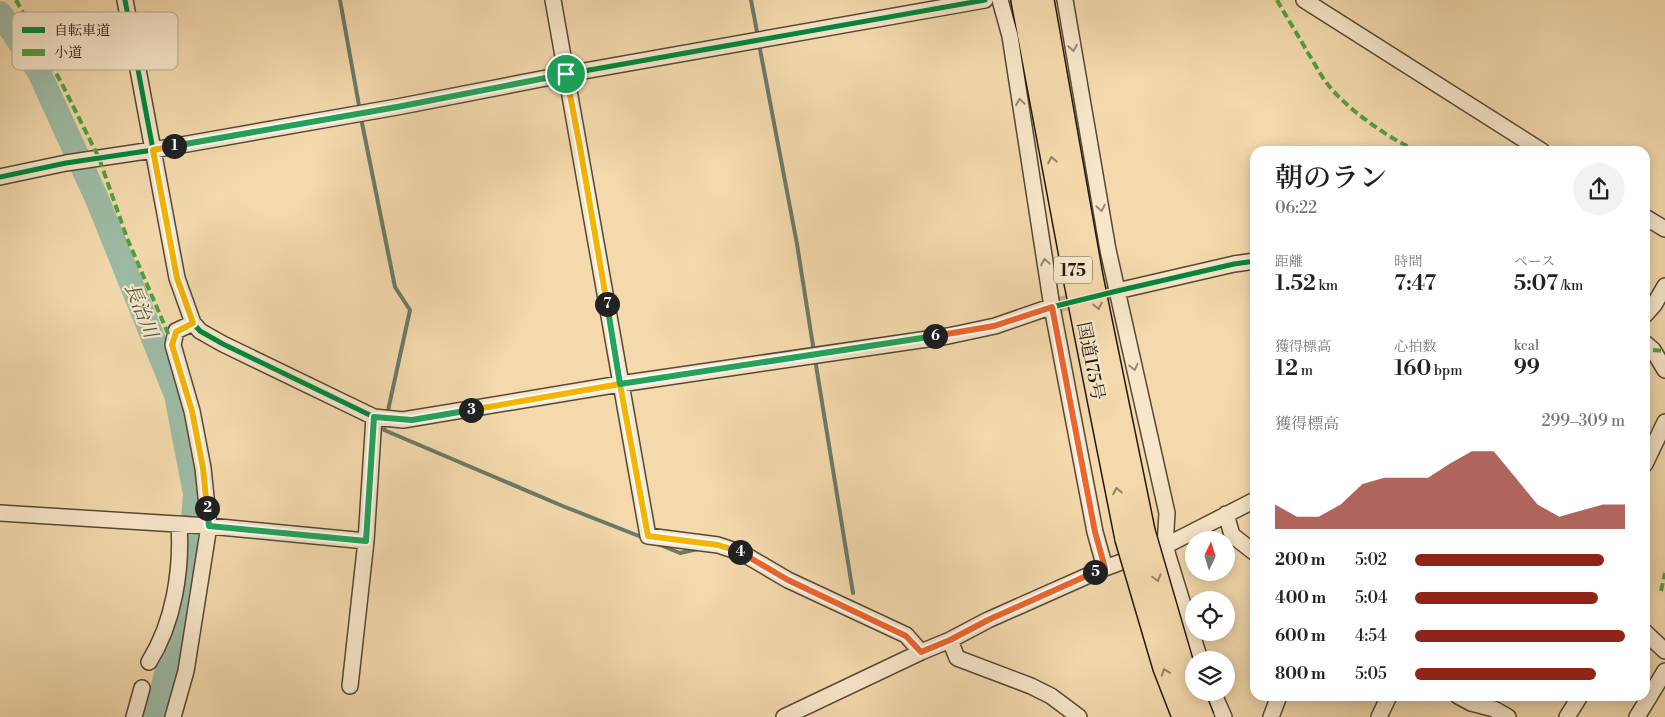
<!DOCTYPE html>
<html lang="ja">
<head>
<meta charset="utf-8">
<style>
	body { margin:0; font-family:"Libre Bodoni","Noto Serif JP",serif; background:#f2f2f2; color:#222; height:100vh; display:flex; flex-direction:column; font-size:19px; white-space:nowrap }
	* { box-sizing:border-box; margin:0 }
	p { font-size:16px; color:#767676 }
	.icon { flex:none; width:28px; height:28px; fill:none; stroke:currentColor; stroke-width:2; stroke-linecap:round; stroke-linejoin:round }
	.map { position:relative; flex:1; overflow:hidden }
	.sheet { position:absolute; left:1250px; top:146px; width:400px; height:555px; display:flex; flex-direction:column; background:#fff; border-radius:15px; box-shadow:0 2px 12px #0003 }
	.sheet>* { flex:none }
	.needle { width:32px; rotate:4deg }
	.tools { position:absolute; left:1185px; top:531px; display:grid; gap:10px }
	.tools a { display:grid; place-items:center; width:50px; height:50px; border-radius:50%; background:#fff; box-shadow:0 2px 12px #0003; font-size:25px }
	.pin { position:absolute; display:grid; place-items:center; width:42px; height:42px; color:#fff; margin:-21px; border:2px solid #fff; border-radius:50%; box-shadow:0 1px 5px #0007 }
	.km { position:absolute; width:25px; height:25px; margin:-12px; border-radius:50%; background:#222; color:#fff; font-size:14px; line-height:25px; text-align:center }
	.round { display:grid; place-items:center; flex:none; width:52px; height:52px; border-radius:26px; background:#f2f2f2 }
	.headline { display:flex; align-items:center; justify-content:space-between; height:85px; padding:0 25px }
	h1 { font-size:28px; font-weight:600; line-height:38px }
	.metrics { display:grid; grid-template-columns:repeat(3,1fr); gap:8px; height:85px; padding:5px 25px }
	.metrics div { display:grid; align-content:center }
	.metrics b { font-size:21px; font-weight:600 }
	.metrics small { font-size:14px; font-weight:400 }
	.metrics p { font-size:14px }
	.chart { height:140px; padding:10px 25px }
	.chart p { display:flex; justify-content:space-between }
	.chart svg { width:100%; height:90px; margin-top:5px; fill:#8f2418; opacity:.7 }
	ul { padding:0 25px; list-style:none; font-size:16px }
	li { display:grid; grid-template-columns:80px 60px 1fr; align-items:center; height:38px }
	li i { height:12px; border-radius:6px; background:#8f2418 }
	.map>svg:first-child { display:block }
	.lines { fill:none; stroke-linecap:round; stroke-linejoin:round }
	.stream { stroke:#6b7a68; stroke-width:4 }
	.river { stroke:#9dbba4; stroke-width:24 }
	.minor-tunnel { stroke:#c9b28d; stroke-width:15; stroke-dasharray:15 8; stroke-linecap:butt }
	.minor-casing { stroke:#564836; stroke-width:18 }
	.highway-casing { stroke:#21180f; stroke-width:24 }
	.minor { stroke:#f7e6c9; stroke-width:15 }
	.highway { stroke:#f3d9ac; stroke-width:21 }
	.highway-bridge-casing { stroke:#21180f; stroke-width:24; stroke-linecap:butt }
	.highway-bridge { stroke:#f3d9ac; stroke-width:21 }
	.quiet { stroke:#50a13f; stroke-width:4; stroke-dasharray:8 4; stroke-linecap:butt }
	.cycleway-casing { stroke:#f7e6c9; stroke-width:8 }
	.cycleway { stroke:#00873e; stroke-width:5 }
	.oneway { stroke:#978975 }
	.oneway2 { stroke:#948265 }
	.split-1-casing { stroke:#fff; stroke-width:10 }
	.split-2-casing { stroke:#fff; stroke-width:10 }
	.split-3-casing { stroke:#fff; stroke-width:10 }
	.split-4-casing { stroke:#fff; stroke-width:10 }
	.split-5-casing { stroke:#fff; stroke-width:10 }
	.split-6-casing { stroke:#fff; stroke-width:10 }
	.split-7-casing { stroke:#fff; stroke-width:10 }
	.split-8-casing { stroke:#fff; stroke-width:10 }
	.split-1 { stroke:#22a559; stroke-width:6 }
	.split-2 { stroke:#f5b400; stroke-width:6 }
	.split-3 { stroke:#22a559; stroke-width:6 }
	.split-4 { stroke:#f5b400; stroke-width:6 }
	.split-5 { stroke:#f0652b; stroke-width:6 }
	.split-6 { stroke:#f0652b; stroke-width:6 }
	.split-7 { stroke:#22a559; stroke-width:6 }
	.split-8 { stroke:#f5b400; stroke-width:6 }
	.labels { text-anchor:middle; stroke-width:4.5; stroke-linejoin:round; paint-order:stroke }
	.shield { fill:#f7e6c9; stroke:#615647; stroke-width:1 }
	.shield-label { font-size:16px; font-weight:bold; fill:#21180f }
	.street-label { font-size:18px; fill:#21180f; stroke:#f7e6c9 }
	.water-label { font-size:19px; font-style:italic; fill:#4c5143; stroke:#f7e6c9 }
	.key { fill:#f7e6c9; stroke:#b7a891; stroke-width:1 }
	.key-label { font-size:14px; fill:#21180f }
</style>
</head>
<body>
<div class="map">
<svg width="1665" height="717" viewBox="0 0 1665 717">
	<rect width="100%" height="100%" fill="#f3d9ac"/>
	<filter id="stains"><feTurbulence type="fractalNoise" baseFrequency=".004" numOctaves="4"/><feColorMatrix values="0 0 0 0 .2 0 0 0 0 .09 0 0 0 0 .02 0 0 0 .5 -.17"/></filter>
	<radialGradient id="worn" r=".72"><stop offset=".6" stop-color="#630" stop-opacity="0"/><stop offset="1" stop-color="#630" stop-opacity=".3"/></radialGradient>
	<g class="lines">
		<path class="stream" d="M340,0l20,111
			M751,0l7,37
			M759,44l38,200 17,108
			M361,118l34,169 15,23 -23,105
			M815,359l38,234
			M385,422l-1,8 181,77 79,31
			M658,544l22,9 18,-4"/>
		<path class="river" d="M0,13l39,59 58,127 79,196 19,99 -7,92 -24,96 -10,35"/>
		<path class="minor-tunnel" d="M1053,306l64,-15"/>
		<g class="minor-casing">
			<path id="minor" d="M125,0l52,278 16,45 7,8 23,13 151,73 29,3 217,-36 328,-48 47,-10 58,-20
				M553,0l95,536 70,9 24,8 46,27 118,55 15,17
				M1000,0l10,36 42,271 43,225 10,36
				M1065,0l43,250 59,263 -2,33 35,114
				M1304,0l238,151
				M0,177l66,-14 87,-13 244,-43 170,-33 418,-74
				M1645,217l20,12
				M1117,291l117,-27 21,-3
				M1645,315l9,-10 11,-19
				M1645,343l8,7 12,20
				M1645,464l20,-42
				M0,513l209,13 157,15
				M1226,514l6,21 23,18
				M1645,632l20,19
				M950,640l7,18 74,28 20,10 28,21
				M149,662c25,-40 33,-92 30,-138
				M350,686l16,-145 8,-124
				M1213,692l11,25
				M1458,696l13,7 23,6 14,8
				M134,717l8,-29
				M173,717l13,-46 23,-145 -6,-58 -11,-57 -19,-66 3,-14 17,-8
				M784,717l137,-65 29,-12 38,-20 117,-52 60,-22 90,-46
				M1271,717l8,-21
				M1379,717l10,-21
				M1567,717l13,-21
				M1637,717l28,-46"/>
		</g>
		<g class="highway-casing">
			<path id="highway" d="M1022,0l53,282 51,257
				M1043,0l49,277 52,254"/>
		</g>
		<use href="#minor" class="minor"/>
		<use href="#highway" class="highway"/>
		<g class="highway-bridge-casing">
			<path id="highway-bridge" d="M1144,531l39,134 20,52
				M1126,539l38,129 19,49"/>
		</g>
		<use href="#highway-bridge" class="highway-bridge"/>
		<path class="quiet" d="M16,0l46,84 37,74 28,80 46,107
			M1277,0c10,18 21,35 31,53 6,9 11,20 18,29 19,26 62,56 91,69
			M1653,350l12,1
			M1661,591l4,-18"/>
		<g class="cycleway-casing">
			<path id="cycleway" d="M125,0l52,278 16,45 7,8 23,13 151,73 29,3 217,-36 328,-48 47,-10 57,-19 65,-16 117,-27 21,-3
				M0,177l66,-14 87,-13 244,-43 170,-33 418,-74"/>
		</g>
		<use href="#cycleway" class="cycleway"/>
	</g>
	<defs><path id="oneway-chevron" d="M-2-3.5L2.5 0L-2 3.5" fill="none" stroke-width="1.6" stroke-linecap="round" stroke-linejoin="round" transform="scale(1.25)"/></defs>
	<g class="oneway">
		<use href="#oneway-chevron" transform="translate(1073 48) rotate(80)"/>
		<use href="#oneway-chevron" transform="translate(1020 102) rotate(-99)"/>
		<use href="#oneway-chevron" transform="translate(1101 208) rotate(80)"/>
		<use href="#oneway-chevron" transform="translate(1045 262) rotate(-99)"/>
		<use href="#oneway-chevron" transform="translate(1134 367) rotate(77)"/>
	</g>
	<g class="oneway2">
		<use href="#oneway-chevron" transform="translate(1052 160) rotate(-101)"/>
		<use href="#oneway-chevron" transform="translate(1098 306) rotate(78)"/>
		<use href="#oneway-chevron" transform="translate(1117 491) rotate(-101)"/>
		<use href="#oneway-chevron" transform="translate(1157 578) rotate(74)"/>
		<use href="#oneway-chevron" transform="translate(1165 672) rotate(-110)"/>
	</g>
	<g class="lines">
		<g class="split-1-casing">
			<path id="split-1" d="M174,146l223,-39 169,-33"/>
		</g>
		<g class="split-2-casing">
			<path id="split-2" d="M174,146l-21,4 24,128 16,45 -17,9 -4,13 20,66 11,57 4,40"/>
		</g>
		<g class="split-3-casing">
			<path id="split-3" d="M207,508l2,18 157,15 8,-124 38,3 59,-10"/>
		</g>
		<g class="split-4-casing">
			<path id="split-4" d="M471,410l149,-26 28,152 70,9 22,7"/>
		</g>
		<g class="split-5-casing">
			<path id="split-5" d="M740,552l48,28 118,56 15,16 29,-12 38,-20 107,-48"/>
		</g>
		<g class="split-6-casing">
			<path id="split-6" d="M935,336l59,-10 58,-19 43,225 10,36 -10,4"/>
		</g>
		<g class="split-7-casing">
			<path id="split-7" d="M607,304l13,80 315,-48"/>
		</g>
		<g class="split-8-casing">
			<path id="split-8" d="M566,74l14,73 27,157"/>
		</g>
		<use href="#split-1" class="split-1"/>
		<use href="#split-2" class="split-2"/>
		<use href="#split-3" class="split-3"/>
		<use href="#split-4" class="split-4"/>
		<use href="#split-5" class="split-5"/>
		<use href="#split-6" class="split-6"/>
		<use href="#split-7" class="split-7"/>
		<use href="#split-8" class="split-8"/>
	</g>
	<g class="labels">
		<rect class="shield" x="1054" y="256.5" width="38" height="27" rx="4"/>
		<g class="shield-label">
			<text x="1073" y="276">175</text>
		</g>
		<g class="street-label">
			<text transform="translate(1091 361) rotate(79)" y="6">国道175号</text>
		</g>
		<g class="water-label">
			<text transform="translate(142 310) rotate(68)" y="7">長治川</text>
		</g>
	</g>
	<rect x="12" y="12" width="166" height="58" rx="8" class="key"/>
	<rect x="22" y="27" width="23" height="6" fill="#00873e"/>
	<rect x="22" y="49" width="23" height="7" fill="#50a13f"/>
	<g class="key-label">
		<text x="54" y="35">自転車道</text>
		<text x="54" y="57">小道</text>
	</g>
	<rect width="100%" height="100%" filter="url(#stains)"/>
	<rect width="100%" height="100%" fill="url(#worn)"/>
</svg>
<div class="tools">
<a><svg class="needle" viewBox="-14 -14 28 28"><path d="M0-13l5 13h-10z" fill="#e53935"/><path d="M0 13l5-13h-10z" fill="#767676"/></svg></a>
<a><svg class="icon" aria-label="locate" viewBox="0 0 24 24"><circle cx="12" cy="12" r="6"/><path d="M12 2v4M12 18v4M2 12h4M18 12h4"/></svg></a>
<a><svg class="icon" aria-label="layers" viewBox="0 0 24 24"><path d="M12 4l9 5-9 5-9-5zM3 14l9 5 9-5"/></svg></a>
</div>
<div class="pin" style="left:566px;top:74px;background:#1e9e55"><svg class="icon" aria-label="arrive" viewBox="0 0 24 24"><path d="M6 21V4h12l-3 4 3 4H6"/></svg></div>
<b class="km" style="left:174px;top:146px">1</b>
<b class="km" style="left:207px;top:508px">2</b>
<b class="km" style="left:471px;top:410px">3</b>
<b class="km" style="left:740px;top:552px">4</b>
<b class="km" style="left:1095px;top:572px">5</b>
<b class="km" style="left:935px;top:336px">6</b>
<b class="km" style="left:607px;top:304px">7</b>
<section class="sheet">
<div class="headline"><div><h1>朝のラン</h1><p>06:22</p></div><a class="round"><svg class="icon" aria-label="share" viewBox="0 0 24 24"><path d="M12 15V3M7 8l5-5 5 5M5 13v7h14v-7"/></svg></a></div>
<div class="metrics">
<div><p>距離</p><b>1.52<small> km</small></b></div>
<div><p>時間</p><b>7:47</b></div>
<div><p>ペース</p><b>5:07<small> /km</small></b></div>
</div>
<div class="metrics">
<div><p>獲得標高</p><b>12<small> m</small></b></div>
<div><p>心拍数</p><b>160<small> bpm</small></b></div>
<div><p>kcal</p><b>99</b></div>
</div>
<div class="chart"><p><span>獲得標高</span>299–309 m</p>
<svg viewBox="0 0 160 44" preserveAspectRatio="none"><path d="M0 44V32L10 38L20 38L30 32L40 22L50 19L60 19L70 19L80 12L90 6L100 6L110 19L120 32L130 38L140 35L150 32L160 32V44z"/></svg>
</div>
<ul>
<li><b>200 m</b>5:02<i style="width:90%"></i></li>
<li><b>400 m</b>5:04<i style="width:87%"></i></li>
<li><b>600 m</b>4:54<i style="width:100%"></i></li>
<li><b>800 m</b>5:05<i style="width:86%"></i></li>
</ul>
</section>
</div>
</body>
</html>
